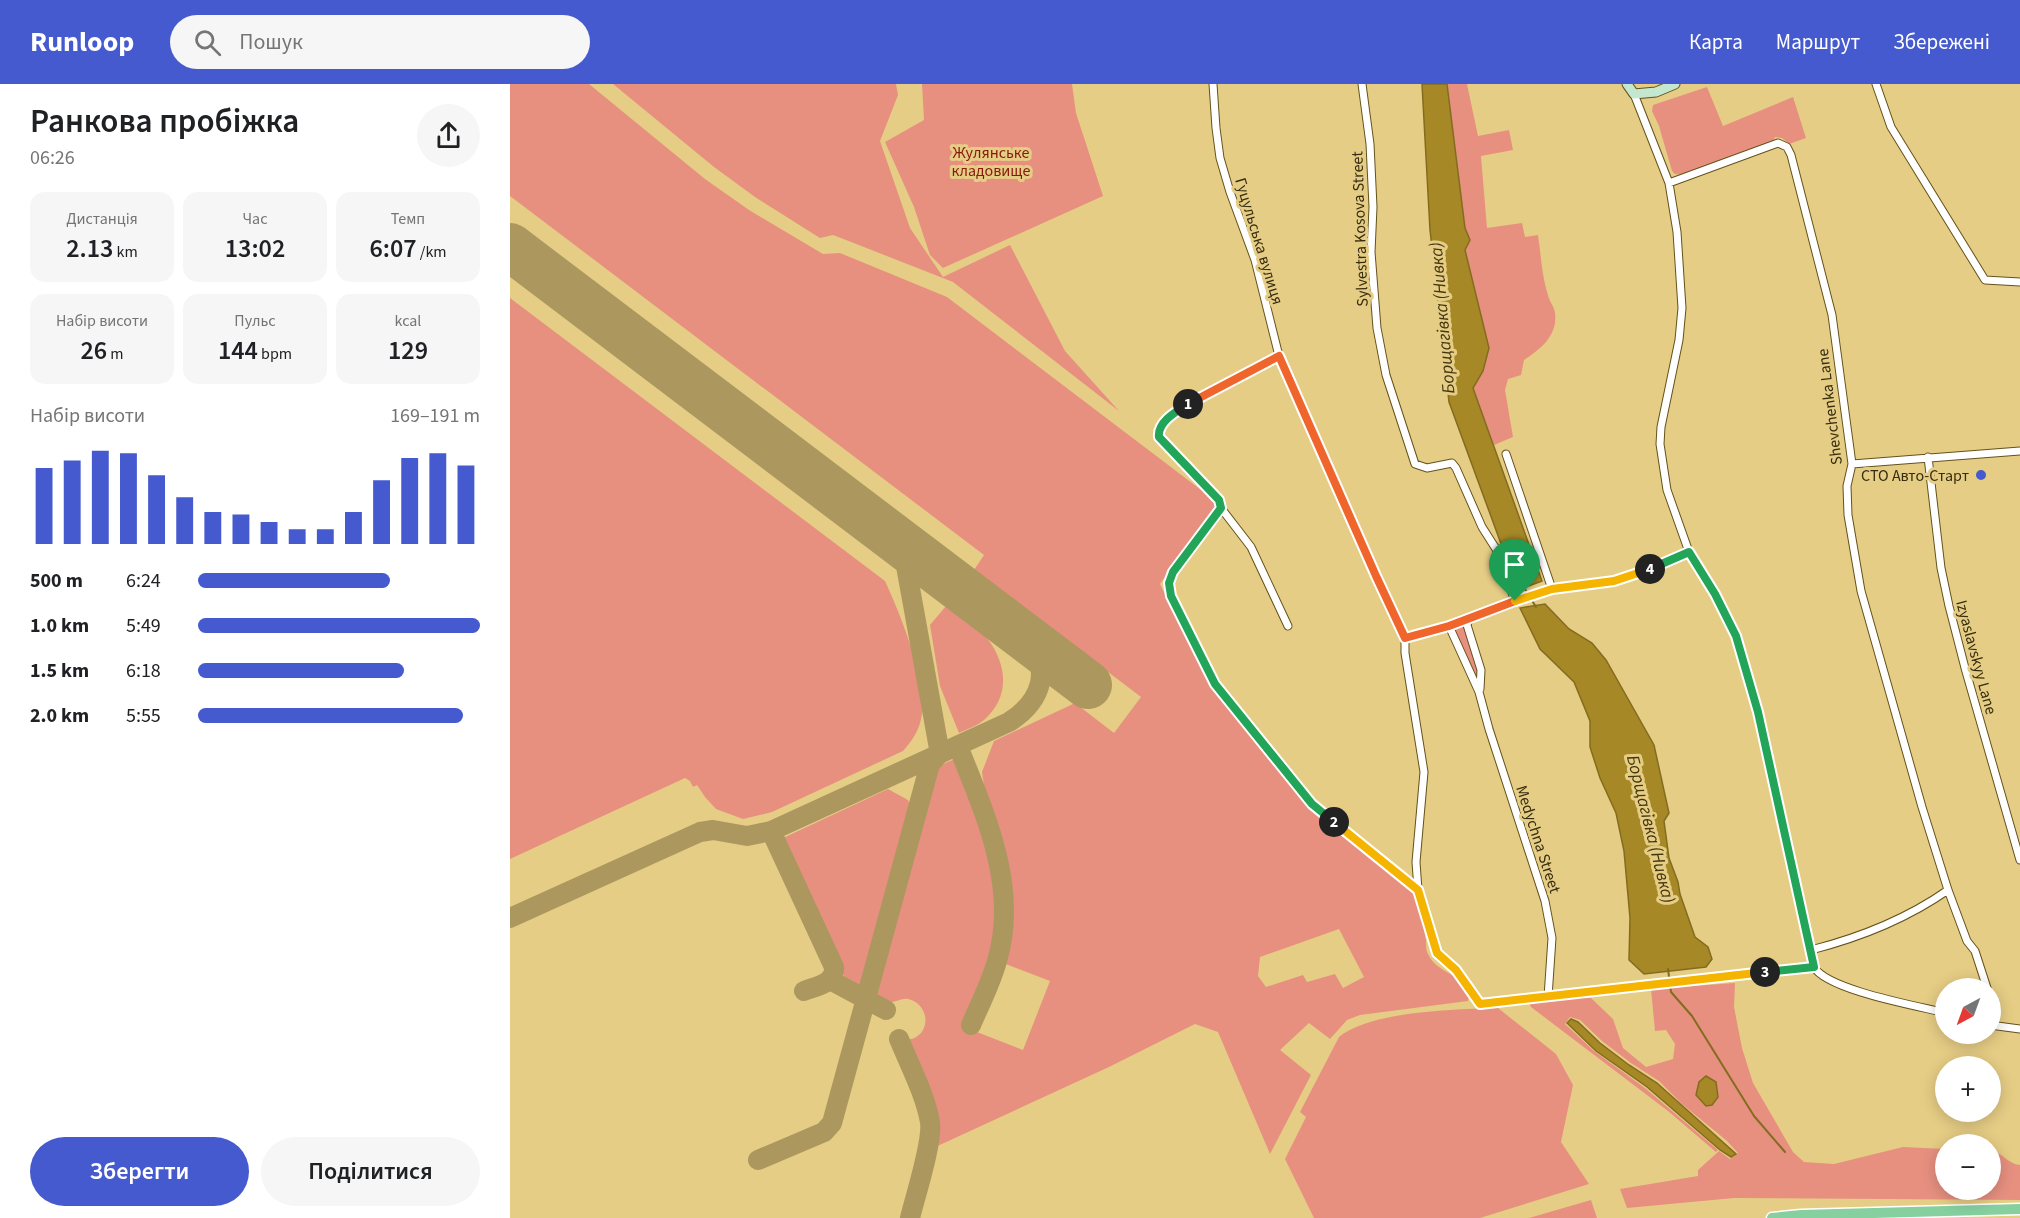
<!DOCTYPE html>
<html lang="uk">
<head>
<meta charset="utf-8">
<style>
	body { margin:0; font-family:"Source Sans 3",sans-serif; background:#f6f6f6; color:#202124; height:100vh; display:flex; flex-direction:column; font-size:22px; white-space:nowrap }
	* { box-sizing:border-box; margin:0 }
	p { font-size:20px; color:#757577 }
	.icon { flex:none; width:33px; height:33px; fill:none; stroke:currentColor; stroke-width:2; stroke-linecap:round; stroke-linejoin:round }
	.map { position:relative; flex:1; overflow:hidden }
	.sheet { display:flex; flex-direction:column; background:#fff; width:510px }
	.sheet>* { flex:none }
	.needle { width:39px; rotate:221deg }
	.tools { position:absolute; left:1425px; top:894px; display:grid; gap:12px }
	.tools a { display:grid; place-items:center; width:66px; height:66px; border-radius:50%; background:#fff; box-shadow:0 3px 15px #0003; font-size:30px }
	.pin { position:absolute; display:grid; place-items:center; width:51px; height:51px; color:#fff; margin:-62px -26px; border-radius:50% 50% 50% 0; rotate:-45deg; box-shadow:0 0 6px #0007 }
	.pin .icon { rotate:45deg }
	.km { position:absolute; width:30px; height:30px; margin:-15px; border-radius:50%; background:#222; color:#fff; font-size:16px; line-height:30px; text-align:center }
	.round { display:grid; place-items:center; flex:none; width:63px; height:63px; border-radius:32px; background:#f6f6f6 }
	.overview { display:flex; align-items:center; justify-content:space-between; height:102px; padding:0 30px }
	h1 { font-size:33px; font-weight:600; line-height:45px }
	.stats { display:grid; grid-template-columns:repeat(3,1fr); gap:9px; height:102px; padding:6px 30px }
	.stats div { display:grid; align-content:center; border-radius:15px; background:#f6f6f6; text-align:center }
	.stats b { font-size:26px; font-weight:600 }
	.stats small { font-size:16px; font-weight:400 }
	.stats p { font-size:16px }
	.chart { height:168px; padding:12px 30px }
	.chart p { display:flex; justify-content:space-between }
	.chart svg { width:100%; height:108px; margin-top:6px; stroke:#455ace; stroke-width:6 }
	.action { display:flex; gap:12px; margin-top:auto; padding:12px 30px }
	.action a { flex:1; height:69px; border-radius:36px; background:#455ace; color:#fff; font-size:24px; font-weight:600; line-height:69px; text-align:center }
	.action a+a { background:#f6f6f6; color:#202124 }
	ul { padding:0 30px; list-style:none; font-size:20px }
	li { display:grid; grid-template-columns:96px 72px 1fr; align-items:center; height:45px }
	li i { height:15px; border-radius:8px; background:#455ace }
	header { display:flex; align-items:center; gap:36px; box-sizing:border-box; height:84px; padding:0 30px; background:#455ace; color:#fff }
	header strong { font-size:28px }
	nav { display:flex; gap:33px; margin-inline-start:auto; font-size:21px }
	.search { width:420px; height:54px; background:#f6f6f6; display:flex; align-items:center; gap:15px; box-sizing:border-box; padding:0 21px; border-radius:33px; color:#757577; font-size:22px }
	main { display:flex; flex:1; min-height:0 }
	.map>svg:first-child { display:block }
	.green { fill:#e79080; fill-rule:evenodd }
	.water { fill:#a68826; stroke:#846c1f; stroke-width:1.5 }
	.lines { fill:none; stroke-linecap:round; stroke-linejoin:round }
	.stream { stroke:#846c1f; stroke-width:2 }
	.taxiway { stroke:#ac985e; stroke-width:20 }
	.runway { stroke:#ac985e; stroke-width:48 }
	.street-casing { stroke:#64521b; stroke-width:9 }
	.secondary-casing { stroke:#64521b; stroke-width:11 }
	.primary-casing { stroke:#fff; stroke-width:13 }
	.street { stroke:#fff; stroke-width:7 }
	.secondary { stroke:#c3e7cf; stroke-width:9 }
	.primary { stroke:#86d0a0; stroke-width:10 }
	.split-1-casing { stroke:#fff; stroke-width:12 }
	.split-2-casing { stroke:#fff; stroke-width:12 }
	.split-3-casing { stroke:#fff; stroke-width:12 }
	.split-4-casing { stroke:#fff; stroke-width:12 }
	.split-5-casing { stroke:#fff; stroke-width:12 }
	.split-1 { stroke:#f0652b; stroke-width:8 }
	.split-2 { stroke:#22a559; stroke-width:8 }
	.split-3 { stroke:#f5b400; stroke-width:8 }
	.split-4 { stroke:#22a559; stroke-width:8 }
	.split-5 { stroke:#f5b400; stroke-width:8 }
	.poi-dot { fill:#455ace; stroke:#e6cd85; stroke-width:2 }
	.labels { text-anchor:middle; stroke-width:6; stroke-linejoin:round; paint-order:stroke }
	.park-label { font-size:16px; fill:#881a0d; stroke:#e6cd85 }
	.street-label { font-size:16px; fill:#362c0e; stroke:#e6cd85 }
	.poi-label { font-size:16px; fill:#362c0e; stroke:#e6cd85; text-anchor:end }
	.water-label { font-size:18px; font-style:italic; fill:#44370f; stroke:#e6cd85 }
</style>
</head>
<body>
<header>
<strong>Runloop</strong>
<div class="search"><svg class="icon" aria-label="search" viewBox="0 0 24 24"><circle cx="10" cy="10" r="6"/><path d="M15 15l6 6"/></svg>Пошук</div>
<nav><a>Карта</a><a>Маршрут</a><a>Збережені</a></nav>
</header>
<main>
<section class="sheet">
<div class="overview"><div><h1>Ранкова пробіжка</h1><p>06:26</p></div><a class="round"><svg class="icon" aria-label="share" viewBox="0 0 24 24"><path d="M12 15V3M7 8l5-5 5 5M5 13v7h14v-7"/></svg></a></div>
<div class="stats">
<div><p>Дистанція</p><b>2.13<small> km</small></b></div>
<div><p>Час</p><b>13:02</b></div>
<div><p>Темп</p><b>6:07<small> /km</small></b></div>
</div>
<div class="stats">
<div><p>Набір висоти</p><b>26<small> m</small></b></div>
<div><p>Пульс</p><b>144<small> bpm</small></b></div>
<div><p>kcal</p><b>129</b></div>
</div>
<div class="chart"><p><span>Набір висоти</span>169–191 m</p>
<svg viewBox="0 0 160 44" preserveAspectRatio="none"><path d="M5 44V13M15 44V10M25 44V6M35 44V7M45 44V16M55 44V25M65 44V31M75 44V32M85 44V35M95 44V38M105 44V38M115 44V31M125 44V18M135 44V9M145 44V7M155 44V12"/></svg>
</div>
<ul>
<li><b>500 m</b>6:24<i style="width:68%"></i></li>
<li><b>1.0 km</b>5:49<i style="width:100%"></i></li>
<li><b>1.5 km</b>6:18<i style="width:73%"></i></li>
<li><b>2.0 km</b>5:55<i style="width:94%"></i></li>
</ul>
<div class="action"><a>Зберегти</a><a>Поділитися</a></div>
</section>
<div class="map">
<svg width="1510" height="1134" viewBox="0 0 1510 1134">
	<rect width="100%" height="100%" fill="#e6cd85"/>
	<path class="green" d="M0,0h79l116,95 44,31 74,44 17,-1 107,44 266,202 2,7 -55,78 48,98 100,125 107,87c6,15 8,31 11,46 0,4 0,11 2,14 10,21 32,16 41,43l-1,4 -108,14 -13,5 -17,19 -21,-16 -29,27 31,25 -41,79 -52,-122 -23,-8 -86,43 -178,82 3,-26 -6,-20 -24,-63c7,0 12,-2 17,-7 10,-13 2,-31 -13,-34 -7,-1 -13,4 -19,3 -5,0 -10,-4 -14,-6l63,-230 17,-7c30,69 58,137 32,213 -7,18 -16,37 -23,55l59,23 27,-69 -47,-18 7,-36v-25l-2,-27 -6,-31 -16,-44 -4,-28 12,-31 81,-38 39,30 27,-36 -167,-127 10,-15 -474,-359zM829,845l25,48 -21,11 -8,-14 -28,8 -4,-7 -37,12 -8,-11 2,-19z
		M103,0h283l2,11 -18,46 30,87 33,49 67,-32 55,106 54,60 -166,-129 -107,-42 -13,-5 -13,3 -65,-41 -41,-30z
		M412,0h150l4,29 27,83 -160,72 -13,-13 -16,-48 -29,-65 39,-22z
		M937,0h20l11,52 31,-6 4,20 -32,6 6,72 35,-5 3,14 13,-2c3,20 4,42 10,60 1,6 6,11 7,18 3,22 -14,36 -31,47l-3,15 -13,4 -3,11 8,47 -19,8 -21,-58 10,-16 6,-24 -25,-97 6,-11 -5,-11z
		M1197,3l16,39 70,-29 13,41 -17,6 -7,-6 -7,-1 -2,5 -88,33 -10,-1 -3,-3 -13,-45 -7,-15 1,-6z
		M0,214l375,283c15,32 46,108 35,142 -3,11 -10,20 -17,28l-131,61 -29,7 -27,-10 -11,-12 -8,-12 -4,2 -3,-6 -5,-3 -175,81z
		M436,522c13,10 31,19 41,32 20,26 24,58 -3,82 -7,6 -17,9 -25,13l-19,-47 -10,-61z
		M952,541l4,2 14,43 -2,13 -23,-50 2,-7z
		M378,705l20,11 3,7 -50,182 -14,-7 -66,-143z
		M1225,899l-1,24 8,41 11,35 40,69 11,10 30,2 69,-17 42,2 1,41h44l1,-39c11,1 17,13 29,14v35l-286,-2 -107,10 -7,-19 78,-13v-6l21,-19 11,8 8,-6 -11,-12 -45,-37 -23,-23 -28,-18 -29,-22 -22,-21 -10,-3 -5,7 29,27 51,37 73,62 -2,2 -48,-41 -137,-104 -2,-5 55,-6 7,2 22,21 10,29 23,19 27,-8 2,-15 -9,-14 -11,1 -4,-42z
		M988,924l58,46 17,31 -12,57 28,42 -109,34h-166l-29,-59 21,-42 -6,-5 39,-75c31,-26 119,-28 159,-29z
		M1081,1116l6,18h-68z"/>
	<path class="water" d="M912,0h25l18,144 5,12 -5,10 24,98 -6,23 -10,17 69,193 -24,9 -69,-188 -19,-172z
		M1035,520l24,25 23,14 14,17 48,85 15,68 -5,8 5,37 9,24 2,12 15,43 13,10 4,12 -6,8 -62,7 -15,-14 1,-42 -6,-67 -8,-38 -16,-35 -10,-31v-26l-16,-39 -34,-33 -20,-41z
		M1061,935l7,3 22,21 29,22 28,18 79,71 -5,3 -11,-7 -73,-63 -51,-36 -29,-28z
		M1196,992l10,6 2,15 -6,8 -6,1 -10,-11 3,-13z"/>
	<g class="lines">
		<path class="stream" d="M1013,502l13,21
			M1158,885l3,23 21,24 62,100 31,36"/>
		<path class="taxiway" d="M392,460l38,210
			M448,662c27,68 61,141 39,215 -6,22 -17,43 -26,64
			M261,747l63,136c2,16 -17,19 -30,24
			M0,834l190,-86 13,-2 34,6 24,-5 238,-109c33,-21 45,-55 14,-85
			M320,896l56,30
			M389,955c11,27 26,55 31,83 3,20 -15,75 -20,96
			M248,1076l66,-28 8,-9 98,-359 8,-9"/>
		<path class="runway" d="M0,163l578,438"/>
		<g class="street-casing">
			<path id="street" d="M703,0l3,44 4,30 10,34 25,68 24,96 97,220 29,62v15l19,119 -8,90 2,28 19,63 19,17 24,34 334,-37
				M852,0l8,60 3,63 -2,45 6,76 9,47 29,89 12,4 25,-5 4,5 26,59 14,22 19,52
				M1366,0l15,43 94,153 35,2
				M1124,10l35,89 8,49 5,76 -3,32 -18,87 -1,17 7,46 22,62 26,42 21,42 22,76 56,255c13,23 104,39 132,46
				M1159,99l109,-40 9,4 4,8 41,160 20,149 -5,22 1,29 13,76 61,216 26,83 19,51 8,10 12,37
				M769,272l-90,47 -22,16 -9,13 1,5 5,5 55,58 2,8 30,39 37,79
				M996,370l46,135
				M1418,373l13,111 8,38 16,62 55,192
				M1342,380l168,-13
				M711,424l-48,64 -4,11 2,13 44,88 97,120 106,86
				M959,535l-2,6 14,45 -1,19
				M939,542l30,66 10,37 56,172 7,37 -4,59
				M895,554l44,-12 103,-37 62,-8 45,-15 30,-14
				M1301,866c47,-12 97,-32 137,-60
				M1480,923v1
				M1480,941l30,4"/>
		</g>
		<g class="secondary-casing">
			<path id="secondary" d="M1117,0l7,10 22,-2 19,-8"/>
		</g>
		<g class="primary-casing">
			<path id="primary" d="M1262,1134l29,-3 219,-6"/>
		</g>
		<use href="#street" class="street"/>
		<use href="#secondary" class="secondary"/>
		<use href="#primary" class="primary"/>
	</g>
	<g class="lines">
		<g class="split-1-casing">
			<path id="split-1" d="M678,320l91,-48 97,220 29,62 44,-12 66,-25"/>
		</g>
		<g class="split-2-casing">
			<path id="split-2" d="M678,320c-11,7 -31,18 -29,33l60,63 2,8 -48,64 -4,11 2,13 44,88 97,120 22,18"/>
		</g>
		<g class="split-3-casing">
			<path id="split-3" d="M824,738l84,68 19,63 19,17 24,34 285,-32"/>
		</g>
		<g class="split-4-casing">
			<path id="split-4" d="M1140,485l39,-17 26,42 21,42 22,76 56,255 -49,5"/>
		</g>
		<g class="split-5-casing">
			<path id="split-5" d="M1005,517l37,-12 62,-8 36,-12"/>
		</g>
		<use href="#split-1" class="split-1"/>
		<use href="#split-2" class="split-2"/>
		<use href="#split-3" class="split-3"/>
		<use href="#split-4" class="split-4"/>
		<use href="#split-5" class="split-5"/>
	</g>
	<circle class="poi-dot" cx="1471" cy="391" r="6"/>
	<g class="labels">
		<g class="park-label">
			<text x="481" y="74">Жулянське<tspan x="481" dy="18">кладовище</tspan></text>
		</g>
		<g class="street-label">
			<text transform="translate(849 145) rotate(-92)" y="6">Sylvestra Kosova Street</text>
			<text transform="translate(750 157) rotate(73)" y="6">Гуцульська вулиця</text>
			<text transform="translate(1319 323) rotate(-97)" y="6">Shevchenka Lane</text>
			<text transform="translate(1467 573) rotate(75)" y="6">Izyaslavskyy Lane</text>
			<text transform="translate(1029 755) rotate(72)" y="6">Medychna Street</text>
		</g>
		<g class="poi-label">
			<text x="1459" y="397">СТО Авто-Старт</text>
		</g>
		<g class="water-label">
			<text transform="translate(932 234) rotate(-95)" y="6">Борщагівка (Нивка)</text>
			<text transform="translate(1141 745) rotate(76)" y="6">Борщагівка (Нивка)</text>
		</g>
	</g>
</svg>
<div class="tools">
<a><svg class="needle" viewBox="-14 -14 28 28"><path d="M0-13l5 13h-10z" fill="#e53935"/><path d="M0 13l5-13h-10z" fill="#757577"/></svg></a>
<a>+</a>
<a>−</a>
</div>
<div class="pin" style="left:1005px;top:517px;background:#1e9e55"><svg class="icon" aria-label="arrive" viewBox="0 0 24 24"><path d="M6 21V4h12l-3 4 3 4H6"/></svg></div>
<b class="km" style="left:678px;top:320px">1</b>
<b class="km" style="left:824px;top:738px">2</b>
<b class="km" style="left:1255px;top:888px">3</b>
<b class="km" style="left:1140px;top:485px">4</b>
</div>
</main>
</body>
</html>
